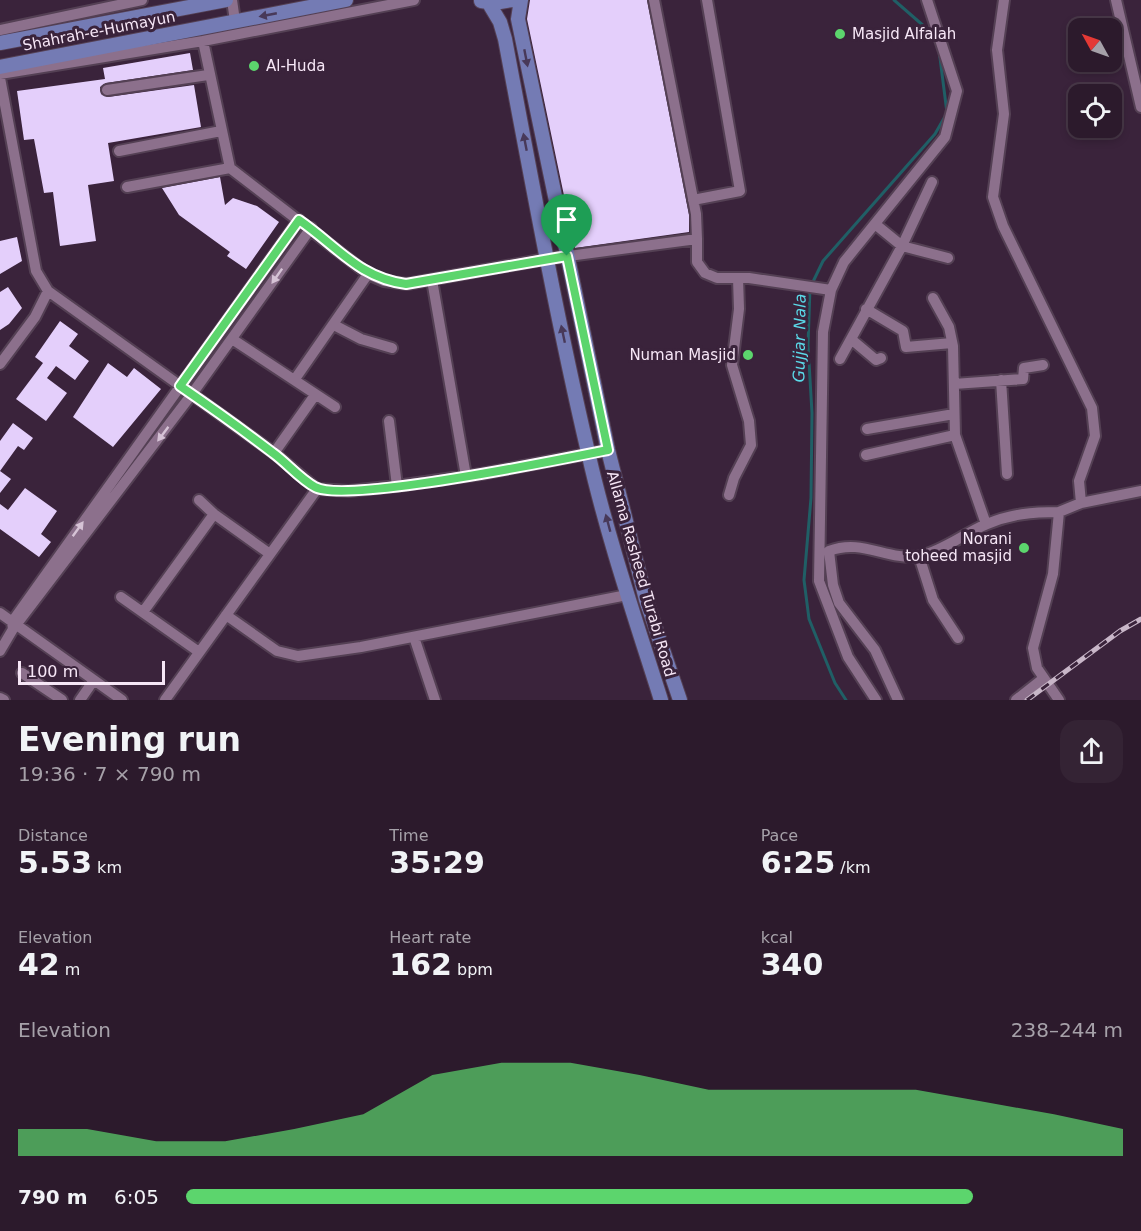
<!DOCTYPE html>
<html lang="en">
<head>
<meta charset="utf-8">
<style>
	body { margin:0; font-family:"DejaVu Sans",sans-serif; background:#342334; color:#f1f3f6; height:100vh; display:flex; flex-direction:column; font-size:22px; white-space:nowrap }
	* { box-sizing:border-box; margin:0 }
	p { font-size:20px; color:#a6a1a9 }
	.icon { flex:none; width:33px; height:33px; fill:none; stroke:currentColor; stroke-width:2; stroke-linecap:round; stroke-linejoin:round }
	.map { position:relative; height:700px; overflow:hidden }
	.details { display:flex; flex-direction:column; background:#2c1a2c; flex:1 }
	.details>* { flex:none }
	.needle { width:39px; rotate:310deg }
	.controls { position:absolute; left:1068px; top:18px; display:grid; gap:12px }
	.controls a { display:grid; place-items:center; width:54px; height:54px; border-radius:12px; background:#2c1a2c; box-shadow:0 3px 9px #0003,0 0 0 2px #483848; font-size:30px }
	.scale { position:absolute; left:18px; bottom:15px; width:147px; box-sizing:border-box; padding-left:6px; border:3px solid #f6e6f6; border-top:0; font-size:16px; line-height:21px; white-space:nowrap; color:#f6e6f6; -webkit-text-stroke:4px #3a233b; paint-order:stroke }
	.pin { position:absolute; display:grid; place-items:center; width:51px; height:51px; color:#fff; margin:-62px -26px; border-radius:50% 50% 50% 0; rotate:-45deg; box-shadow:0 0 6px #0007 }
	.pin .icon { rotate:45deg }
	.round { display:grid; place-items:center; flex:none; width:63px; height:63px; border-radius:18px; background:#342334 }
	.head { display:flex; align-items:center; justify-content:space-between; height:102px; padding:0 18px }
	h1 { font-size:33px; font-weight:700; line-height:45px }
	.metrics { display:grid; grid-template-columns:repeat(3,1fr); gap:9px; height:102px; padding:6px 18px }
	.metrics div { display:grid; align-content:center }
	.metrics b { font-size:30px; font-weight:700 }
	.metrics small { font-size:16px; font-weight:400 }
	.metrics p { font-size:16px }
	.chart { height:168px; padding:12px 18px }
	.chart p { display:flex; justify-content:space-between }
	.chart svg { width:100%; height:108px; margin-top:6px; fill:#5cd56d; opacity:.7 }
	ul { padding:0 18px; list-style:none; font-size:20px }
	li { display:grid; grid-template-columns:96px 72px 1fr; align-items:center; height:45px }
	li i { height:15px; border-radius:8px; background:#5cd56d }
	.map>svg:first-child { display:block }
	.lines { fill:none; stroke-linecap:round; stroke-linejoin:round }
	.stream { stroke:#205f66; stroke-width:3 }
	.building { fill:#e4cffb }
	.minor-casing { stroke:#544054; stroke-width:14 }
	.major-casing { stroke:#544054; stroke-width:16 }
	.minor { stroke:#8c708c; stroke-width:10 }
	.major { stroke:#747bb4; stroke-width:14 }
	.rail-casing { stroke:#c8b6c8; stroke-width:5 }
	.rail { stroke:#3a233b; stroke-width:3; stroke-dasharray:9; stroke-linecap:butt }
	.oneway { fill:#483959 }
	.oneway2 { fill:#d6c3d6 }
	.route-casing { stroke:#fff; stroke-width:12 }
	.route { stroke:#5cd56d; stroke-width:8 }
	.poi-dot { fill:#5cd56d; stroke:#3a233b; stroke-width:2 }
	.labels { text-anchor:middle; stroke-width:6; stroke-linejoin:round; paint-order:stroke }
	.street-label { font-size:15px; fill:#f6e6f6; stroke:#3a233b }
	.poi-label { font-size:15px; fill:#f6e6f6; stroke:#3a233b; text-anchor:start }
	.water-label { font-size:16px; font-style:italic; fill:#5bdae9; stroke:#3a233b }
</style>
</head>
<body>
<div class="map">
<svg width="1141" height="700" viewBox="0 0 1141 700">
	<rect width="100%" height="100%" fill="#3a233b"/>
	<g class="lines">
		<path class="stream" d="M894,0l39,34
			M846,700l-11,-17 -26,-64 -5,-39 7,-82 1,-85 -4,-68 2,-57 13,-27 112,-127 12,-21 -8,-63"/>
	</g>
	<path class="building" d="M530,0h117l42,215v17l-114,16 -48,-229z
		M190,53l3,17 -87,13 -6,4 1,7 7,3 86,-12 7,42 -93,16 6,38 -26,4 8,56 -36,5 -7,-54 -9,1 -10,-54 -10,1 -7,-49 88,-12 -2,-11z
		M220,177l5,28 8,-7 24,8 22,16 -33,47 -19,-13 3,-4 -51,-37 -17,-27z
		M17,237l5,24 -22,13v-33z
		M8,287l14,21 -13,16 -9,6v-38z
		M60,321l18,13 -9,12 20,15 -14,19 -19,-14 -9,12 20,15 -21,28 -30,-22 27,-36 -8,-6z
		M108,363l19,14 7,-9 27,21 -48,58 -40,-30z
		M13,423l20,15 -9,12 -6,-4 -18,25 11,8 -11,14v-52z
		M25,488l32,23 -16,23 10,8 -12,15 -39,-28v-25l8,6z"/>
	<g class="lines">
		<g class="minor-casing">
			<path id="minor" d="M232,0l3,21
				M1004,0l-7,50 7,64 -11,83 10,29 89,182 3,28 -16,45 2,22
				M1116,0l25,107
				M0,30l142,-30
				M203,41l27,127 138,106 16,7 23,3 139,-25 151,-20 -1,-25 -42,-214
				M0,74l203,-33 211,-41
				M0,78l36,193 12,20 226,162 43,36 32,2 48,-5 84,-12 127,-24
				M107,90l101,-15
				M119,151l102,-20
				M127,187l103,-19
				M693,200l47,-9 -33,-191
				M875,224l27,22 46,12
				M697,239v23l8,11 12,5h32l82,12
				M432,280l34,196
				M933,298l16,29 4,19 2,89 31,89
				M866,309l37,22 3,16 46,-4
				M334,325l27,14 31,9
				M232,339l103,68
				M851,339l25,21 5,-2
				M840,359l62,-113 30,-64
				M0,364l35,-47 13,-26
				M295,379l73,-105
				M1001,380l6,94
				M954,384l69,-5 1,-11 19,-3
				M389,421l8,65
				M867,429l87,-15
				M274,453l41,-58
				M866,455l89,-20
				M729,495l5,-17 17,-33 -2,-24 -17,-56 7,-56 -1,-31
				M199,500l15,14 56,40
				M919,556l14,44 25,38
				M121,597l78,55
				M143,612l71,-98
				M0,613l122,87
				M226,615l51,36 21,5 63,-9 266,-52
				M13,629l-1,-7 287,-402
				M414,637l21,63
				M0,651l13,-22 179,-235 119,-166
				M22,673l40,27
				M0,698l4,2
				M80,700l14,-20
				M165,700l152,-211
				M876,700l-28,-43 -29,-76 4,-249 8,-42 13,-28 101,-125 12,-46 -30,-91
				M898,700l-23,-50 -36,-47 -6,-18 -4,-34c34,-13 57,10 91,5 23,-5 45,-23 67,-32 24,-10 45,-12 72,-12
				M1016,700l28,-22
				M1059,700l-22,-32 -4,-20 20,-74 6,-62 22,-9 60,-12"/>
		</g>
		<g class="major-casing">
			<path id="major" d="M521,0l-3,19 90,431 38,150 34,100
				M481,1l13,2 18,-3
				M488,2l12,20 5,17c26,138 51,276 83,413 19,84 47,166 73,248
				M0,43l226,-43
				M0,67l346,-67"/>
		</g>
		<use href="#minor" class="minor"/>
		<use href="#major" class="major"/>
		<g class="rail-casing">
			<path id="rail" d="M1027,700l93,-69 21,-12"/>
		</g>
		<use href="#rail" class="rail"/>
	</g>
	<defs><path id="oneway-solid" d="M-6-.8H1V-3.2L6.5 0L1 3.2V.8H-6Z" transform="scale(1.5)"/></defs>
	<g class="oneway">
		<use href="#oneway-solid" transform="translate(268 15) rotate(169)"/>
		<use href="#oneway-solid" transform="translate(526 58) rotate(79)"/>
		<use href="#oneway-solid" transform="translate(525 142) rotate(-101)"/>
		<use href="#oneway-solid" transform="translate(563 334) rotate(-102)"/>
		<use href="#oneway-solid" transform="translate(608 523) rotate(-105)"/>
	</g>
	<g class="oneway2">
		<use href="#oneway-solid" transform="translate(277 276) rotate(125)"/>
		<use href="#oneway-solid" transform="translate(163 434) rotate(127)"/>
		<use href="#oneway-solid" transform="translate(78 529) rotate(-54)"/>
	</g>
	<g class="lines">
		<g class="route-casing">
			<path id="route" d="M299,220c38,26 60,58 107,64l161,-28 41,194c-45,9 -263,54 -293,37 -15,-8 -28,-24 -42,-34 -30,-23 -61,-45 -93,-67z"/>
		</g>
		<use href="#route" class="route"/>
	</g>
	<g class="poi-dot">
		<circle cx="840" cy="34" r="6"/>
		<circle cx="254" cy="66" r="6"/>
		<circle cx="748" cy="355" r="6"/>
		<circle cx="1024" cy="548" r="6"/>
	</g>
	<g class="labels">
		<g class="street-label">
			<text transform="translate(99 31) rotate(-11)" y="5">Shahrah-e-Humayun</text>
			<text transform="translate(641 574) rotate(74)" y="5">Allama Rasheed Turabi Road</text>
		</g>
		<g class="poi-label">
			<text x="852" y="39">Masjid Alfalah</text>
			<text x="266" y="71">Al-Huda</text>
			<text x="736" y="360" text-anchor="end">Numan Masjid</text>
			<text x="1012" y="544" text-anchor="end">Norani<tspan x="1012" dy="17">toheed masjid</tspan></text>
		</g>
		<g class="water-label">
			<text transform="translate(799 338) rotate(-89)" y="6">Gujjar Nala</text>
		</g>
	</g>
</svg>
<div class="controls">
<a><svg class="needle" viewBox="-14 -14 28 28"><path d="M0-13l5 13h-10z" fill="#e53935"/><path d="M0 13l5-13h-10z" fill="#a6a1a9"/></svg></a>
<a><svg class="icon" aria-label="locate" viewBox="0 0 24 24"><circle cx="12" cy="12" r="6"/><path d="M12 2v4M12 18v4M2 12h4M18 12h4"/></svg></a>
</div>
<div class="scale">100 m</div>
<div class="pin" style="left:567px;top:256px;background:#1e9e55"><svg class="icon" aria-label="arrive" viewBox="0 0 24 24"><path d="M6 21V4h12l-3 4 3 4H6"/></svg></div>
</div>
<section class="details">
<div class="head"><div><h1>Evening run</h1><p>19:36 · 7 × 790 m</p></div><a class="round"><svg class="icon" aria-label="share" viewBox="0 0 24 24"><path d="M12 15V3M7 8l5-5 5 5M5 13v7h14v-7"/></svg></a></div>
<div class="metrics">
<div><p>Distance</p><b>5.53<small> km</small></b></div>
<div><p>Time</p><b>35:29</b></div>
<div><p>Pace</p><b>6:25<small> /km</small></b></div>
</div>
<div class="metrics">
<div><p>Elevation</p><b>42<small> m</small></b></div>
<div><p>Heart rate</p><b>162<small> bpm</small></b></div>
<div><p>kcal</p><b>340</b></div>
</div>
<div class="chart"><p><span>Elevation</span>238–244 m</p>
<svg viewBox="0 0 160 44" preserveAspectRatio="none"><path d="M0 44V33L10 33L20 38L30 38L40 33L50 27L60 11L70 6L80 6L90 11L100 17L110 17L120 17L130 17L140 22L150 27L160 33V44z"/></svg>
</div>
<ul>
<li><b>790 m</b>6:05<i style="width:84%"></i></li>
</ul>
</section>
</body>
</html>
